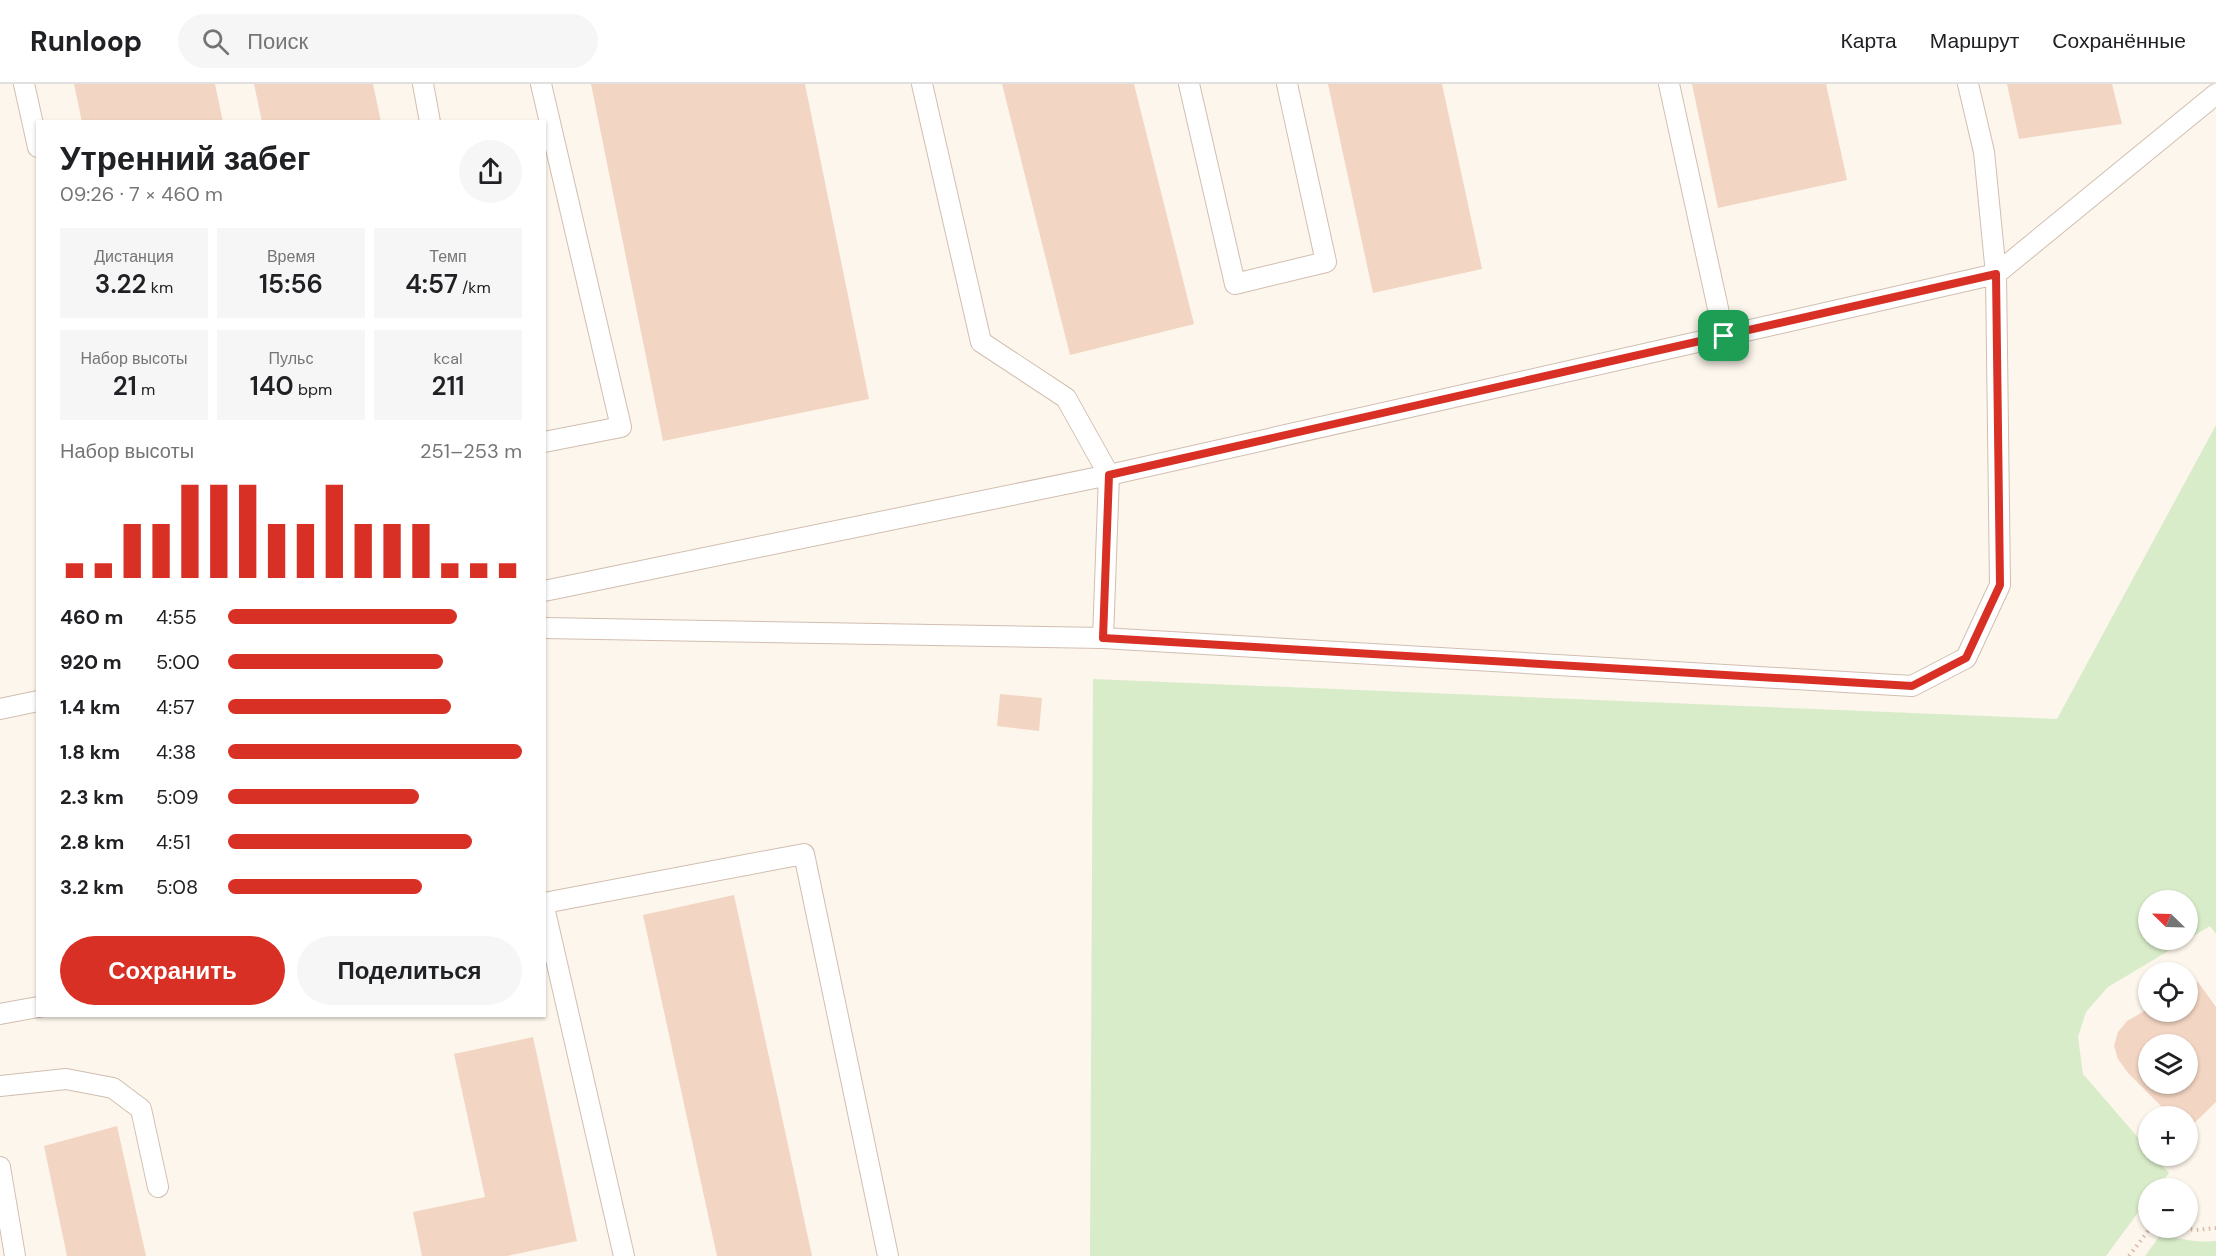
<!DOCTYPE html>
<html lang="ru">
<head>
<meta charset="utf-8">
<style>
	body { margin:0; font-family:"DM Sans",sans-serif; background:#f6f6f6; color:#202124; height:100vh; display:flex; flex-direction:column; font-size:22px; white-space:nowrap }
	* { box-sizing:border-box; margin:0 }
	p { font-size:20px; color:#757577 }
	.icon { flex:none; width:33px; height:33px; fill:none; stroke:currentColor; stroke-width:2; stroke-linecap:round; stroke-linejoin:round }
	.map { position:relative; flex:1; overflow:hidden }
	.drawer { position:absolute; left:36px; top:36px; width:510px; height:897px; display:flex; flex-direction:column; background:#fff; border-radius:0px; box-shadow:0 2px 4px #0004 }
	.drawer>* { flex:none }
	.needle { width:39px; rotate:293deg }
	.fabs { position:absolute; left:2138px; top:806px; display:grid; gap:12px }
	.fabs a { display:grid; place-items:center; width:60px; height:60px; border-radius:50%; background:#fff; box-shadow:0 2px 4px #0004; font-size:30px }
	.pin { position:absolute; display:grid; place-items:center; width:51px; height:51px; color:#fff; margin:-26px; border-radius:12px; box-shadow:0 3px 9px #0006 }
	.round { display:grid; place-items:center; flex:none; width:63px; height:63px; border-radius:32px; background:#f6f6f6 }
	.summary { display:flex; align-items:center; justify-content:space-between; height:102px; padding:0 24px }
	h1 { font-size:33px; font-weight:600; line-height:45px }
	.figures { display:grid; grid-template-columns:repeat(3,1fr); gap:9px; height:102px; padding:6px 24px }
	.figures div { display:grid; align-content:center; border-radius:0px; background:#f6f6f6; text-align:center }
	.figures b { font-size:26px; font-weight:600 }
	.figures small { font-size:16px; font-weight:400 }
	.figures p { font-size:16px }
	.chart { height:168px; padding:12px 24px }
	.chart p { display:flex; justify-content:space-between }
	.chart svg { width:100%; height:108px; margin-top:6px; stroke:#d93025; stroke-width:6 }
	.button { display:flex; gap:12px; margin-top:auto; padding:12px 24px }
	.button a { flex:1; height:69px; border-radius:36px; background:#d93025; color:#fff; font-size:24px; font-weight:600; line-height:69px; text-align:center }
	.button a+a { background:#f6f6f6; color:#202124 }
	ul { padding:0 24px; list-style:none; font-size:20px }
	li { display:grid; grid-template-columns:96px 72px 1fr; align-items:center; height:45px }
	li i { height:15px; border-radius:8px; background:#d93025 }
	header { display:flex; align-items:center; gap:36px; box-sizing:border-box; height:84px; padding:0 30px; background:#fff; border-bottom:2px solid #e0e0e0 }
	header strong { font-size:28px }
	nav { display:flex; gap:33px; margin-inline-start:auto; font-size:21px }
	.search { width:420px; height:54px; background:#f6f6f6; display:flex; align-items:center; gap:15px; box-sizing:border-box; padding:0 21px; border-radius:33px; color:#757577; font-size:22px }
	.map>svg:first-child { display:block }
	.green { fill:#d8ecc9; fill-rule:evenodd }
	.building { fill:#f3d5c3; fill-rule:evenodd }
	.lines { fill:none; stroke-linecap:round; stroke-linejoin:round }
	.service-casing { stroke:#d1beb0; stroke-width:22 }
	.path { stroke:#d9b8a5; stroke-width:4; stroke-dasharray:1.5 4.5; stroke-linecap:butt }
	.service { stroke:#fff; stroke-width:20 }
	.route-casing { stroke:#fff; stroke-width:12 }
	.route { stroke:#d93025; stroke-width:8 }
</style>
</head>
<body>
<header>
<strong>Runloop</strong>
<div class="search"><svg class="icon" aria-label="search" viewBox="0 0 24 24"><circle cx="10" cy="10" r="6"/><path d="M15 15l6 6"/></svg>Поиск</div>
<nav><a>Карта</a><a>Маршрут</a><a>Сохранённые</a></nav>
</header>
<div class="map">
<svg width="2216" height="1172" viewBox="0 0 2216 1172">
	<rect width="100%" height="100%" fill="#fdf6ec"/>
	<path class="green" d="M2216,341v509l-6,-8 -102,61 -22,25 -8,25 5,37 65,75v6h5l16,18 -12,15h-9v11l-42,57h-1016l3,-577 964,40zM2148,816h39v39h-39z
		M2161,1150c19,5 36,9 55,7v15h-71z"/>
	<path class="building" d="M74,0h141l8,38h-141z
		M254,0h119l8,38h-119z
		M591,0h214l64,315 -206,42z
		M1002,0h132l60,240 -124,31z
		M1328,0h114l40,185 -109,24z
		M1692,0h134l21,96 -129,28z
		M2007,0h105l10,40 -103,15z
		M1000,610l42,4 -3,33 -42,-5z
		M734,811l78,361h-95l-74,-341z
		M2198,898l18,25v95l-29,28v-14h-16l-43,-43 -10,-14 -4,-13 4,-14 9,-11 21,-12v2h39v-23zM2148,960h39v39h-39z
		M533,953l44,204 -70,15h-85l-9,-44 72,-15 -31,-143z
		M117,1042l29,130h-79l-23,-110z"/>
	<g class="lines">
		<g class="service-casing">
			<path id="service" d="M24,0l14,63
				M423,0l7,38
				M541,0l80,343 -77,15
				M1189,0l46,200 91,-22 -39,-178
				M1724,252l272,-62 220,-180
				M544,507l565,-116 615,-139 -55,-252
				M544,544l559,10 6,-163 -43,-77 -85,-56 -59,-258
				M1103,554l809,48 54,-28 34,-73 -4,-311 -12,-122 -16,-68
				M0,625l38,-8
				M544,819l260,-49 84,402
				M544,823l80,349
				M0,930l38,-7
				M0,1002l66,-7 47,9 28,21 17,78
				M0,1083l15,89"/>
		</g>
		<path class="path" d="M2173,1143l23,3 20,-2
			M2129,1172l22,-29"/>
		<use href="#service" class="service"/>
	</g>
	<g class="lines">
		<g class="route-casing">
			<path id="route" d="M1996,190l4,311 -34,73 -54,28 -809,-48 6,-163z"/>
		</g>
		<use href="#route" class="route"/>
	</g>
</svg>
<div class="fabs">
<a><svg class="needle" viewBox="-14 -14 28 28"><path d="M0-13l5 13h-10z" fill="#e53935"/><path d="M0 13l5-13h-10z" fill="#757577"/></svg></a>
<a><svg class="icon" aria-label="locate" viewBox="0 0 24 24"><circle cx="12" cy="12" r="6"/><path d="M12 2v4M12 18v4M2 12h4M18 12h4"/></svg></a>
<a><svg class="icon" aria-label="layers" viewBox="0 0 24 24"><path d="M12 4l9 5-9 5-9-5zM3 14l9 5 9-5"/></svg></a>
<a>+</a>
<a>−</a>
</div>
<div class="pin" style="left:1724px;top:252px;background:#1e9e55"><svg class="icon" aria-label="arrive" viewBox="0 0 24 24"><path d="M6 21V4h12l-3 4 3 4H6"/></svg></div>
<section class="drawer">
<div class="summary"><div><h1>Утренний забег</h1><p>09:26 · 7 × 460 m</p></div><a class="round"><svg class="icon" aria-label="share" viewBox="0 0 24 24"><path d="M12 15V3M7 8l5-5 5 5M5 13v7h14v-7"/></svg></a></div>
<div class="figures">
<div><p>Дистанция</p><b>3.22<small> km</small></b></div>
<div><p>Время</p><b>15:56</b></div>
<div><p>Темп</p><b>4:57<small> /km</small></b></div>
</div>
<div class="figures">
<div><p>Набор высоты</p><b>21<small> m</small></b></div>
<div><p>Пульс</p><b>140<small> bpm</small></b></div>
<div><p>kcal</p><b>211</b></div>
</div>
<div class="chart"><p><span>Набор высоты</span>251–253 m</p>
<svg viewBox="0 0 160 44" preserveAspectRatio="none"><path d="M5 44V38M15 44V38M25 44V22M35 44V22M45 44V6M55 44V6M65 44V6M75 44V22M85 44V22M95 44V6M105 44V22M115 44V22M125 44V22M135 44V38M145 44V38M155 44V38"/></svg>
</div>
<ul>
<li><b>460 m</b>4:55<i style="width:78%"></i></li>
<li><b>920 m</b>5:00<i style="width:73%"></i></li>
<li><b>1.4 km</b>4:57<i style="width:76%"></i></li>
<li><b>1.8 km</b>4:38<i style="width:100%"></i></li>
<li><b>2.3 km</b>5:09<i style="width:65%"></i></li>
<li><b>2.8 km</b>4:51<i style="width:83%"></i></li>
<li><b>3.2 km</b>5:08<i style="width:66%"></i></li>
</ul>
<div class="button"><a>Сохранить</a><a>Поделиться</a></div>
</section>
</div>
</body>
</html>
